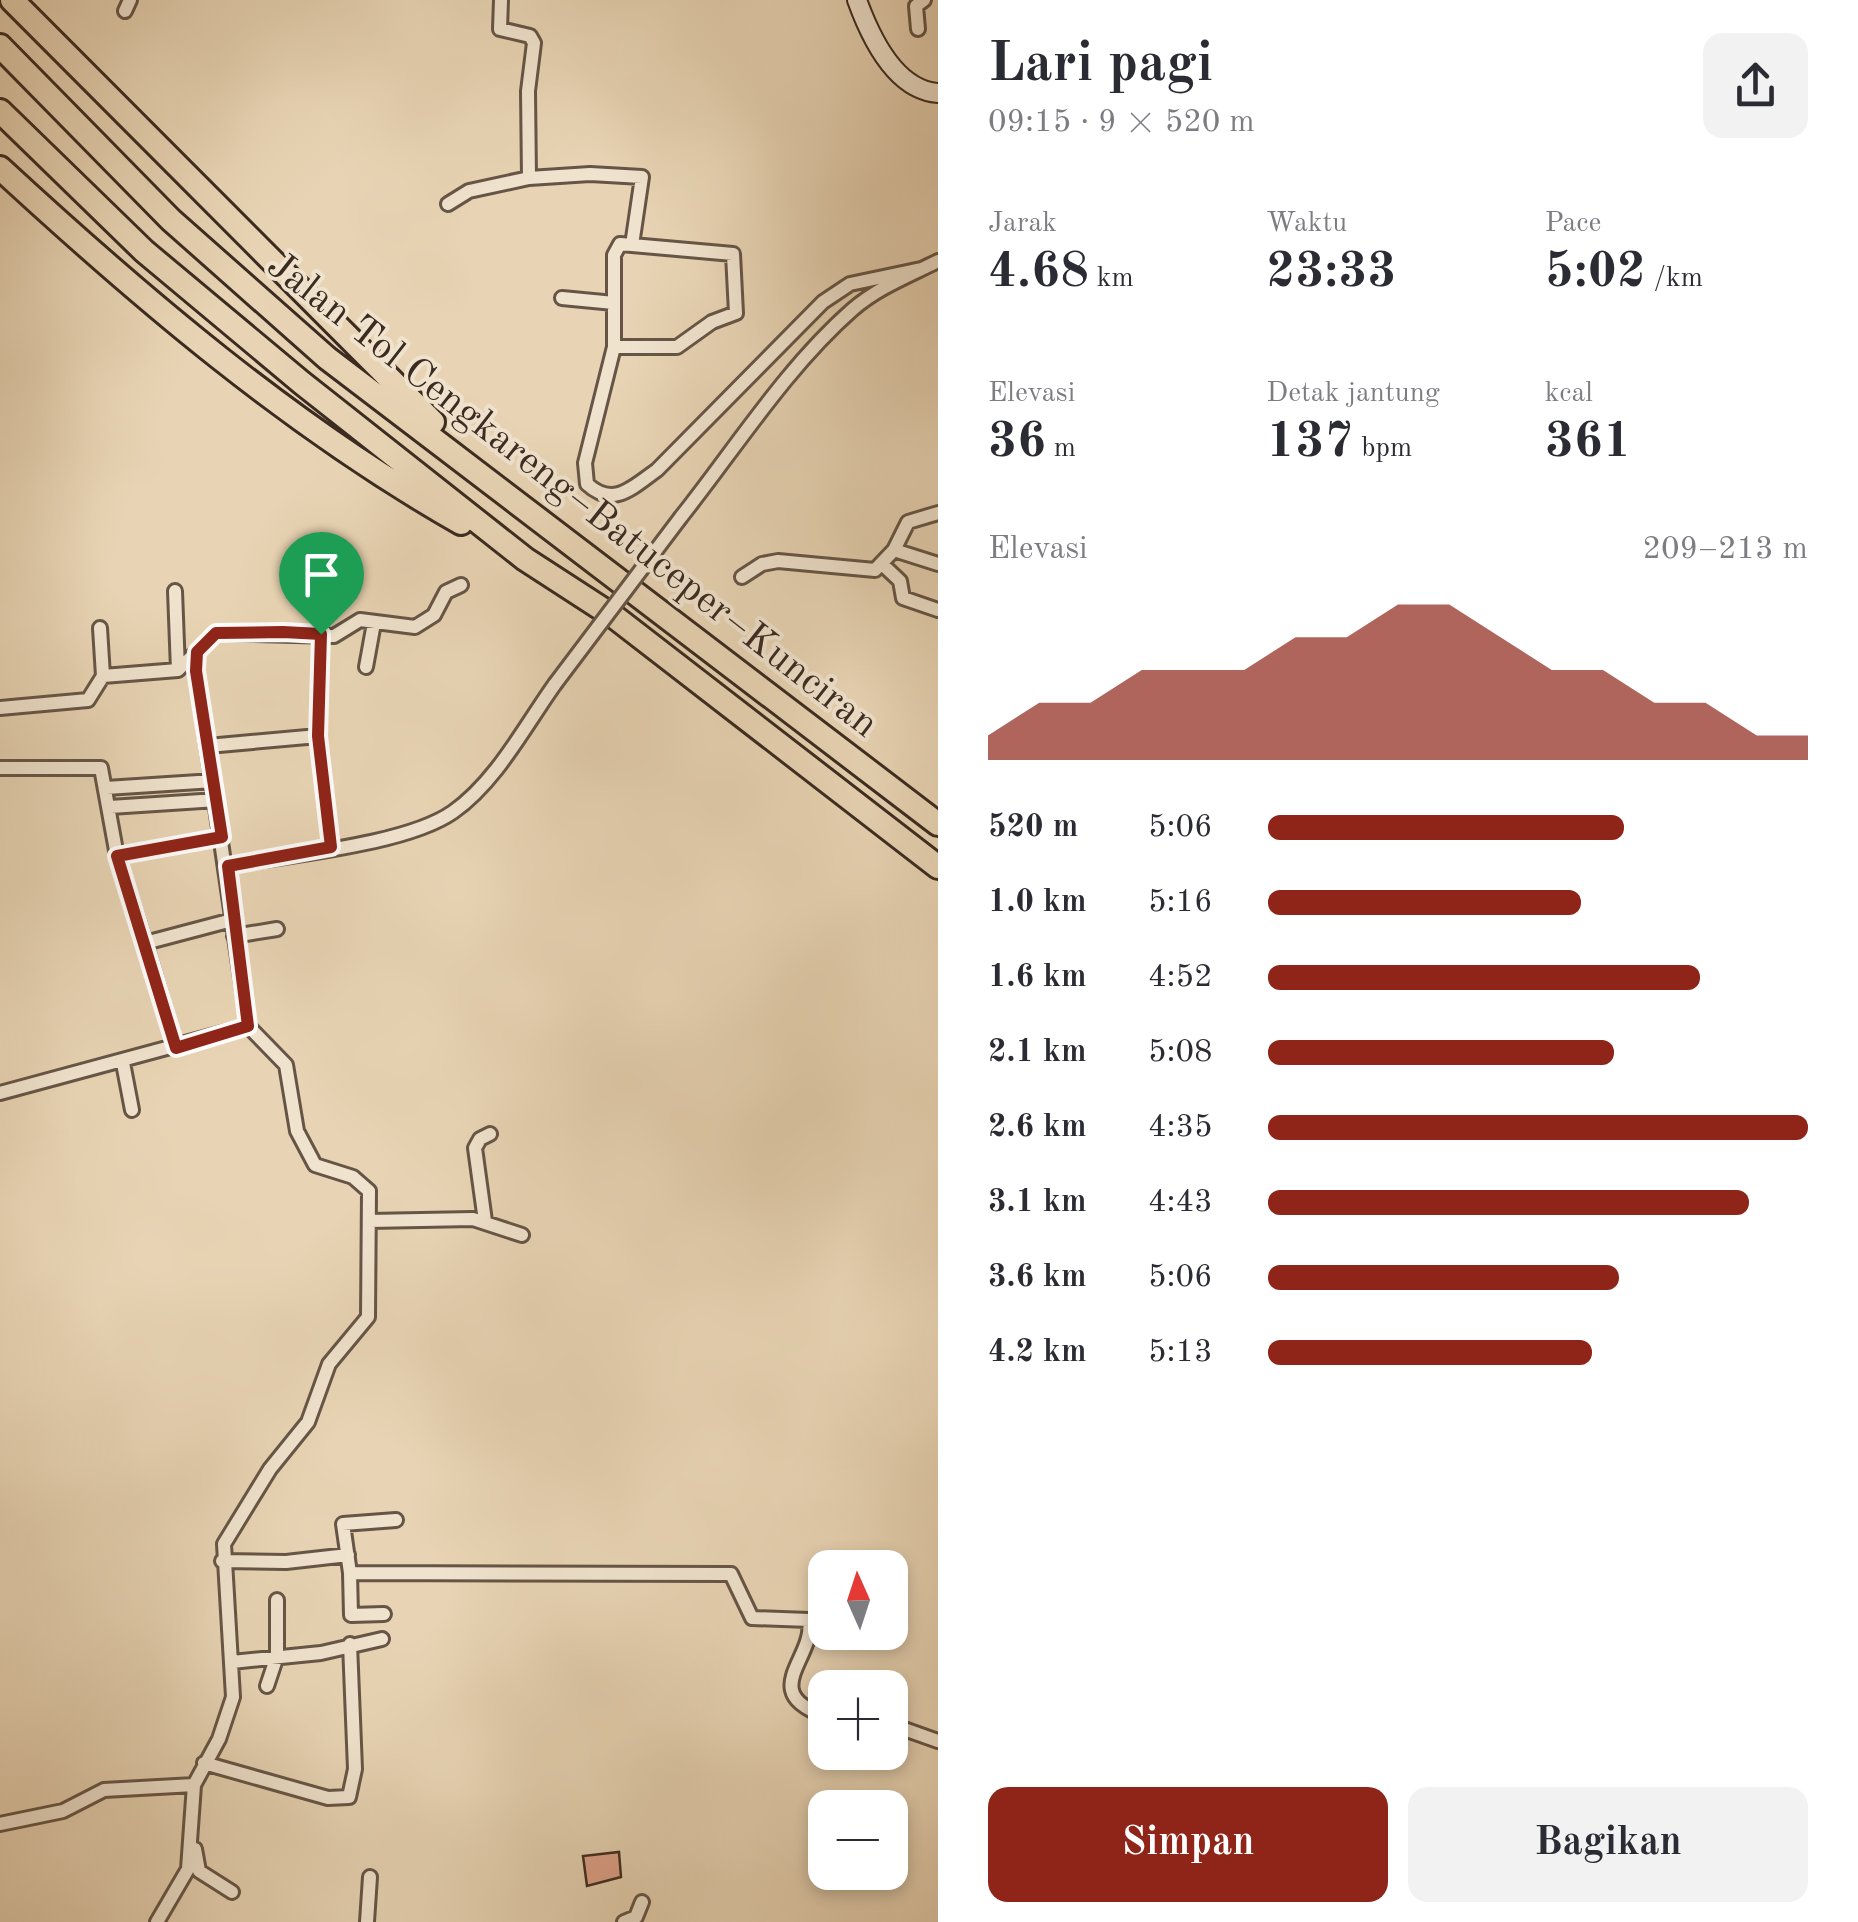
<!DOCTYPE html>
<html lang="id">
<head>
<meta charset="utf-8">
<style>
	body { margin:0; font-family:"Old Standard TT",serif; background:#f2f2f3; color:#2b2b33; height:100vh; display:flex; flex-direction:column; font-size:38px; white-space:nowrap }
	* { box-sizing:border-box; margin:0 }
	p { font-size:32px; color:#7c7c81 }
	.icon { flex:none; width:55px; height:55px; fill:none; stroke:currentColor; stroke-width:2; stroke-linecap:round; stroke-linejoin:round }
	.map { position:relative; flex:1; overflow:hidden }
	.details { display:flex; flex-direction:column; background:#fff; width:920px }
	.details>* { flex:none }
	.needle { width:65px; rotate:357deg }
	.fabs { position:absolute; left:808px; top:1550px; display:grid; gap:20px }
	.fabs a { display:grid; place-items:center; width:100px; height:100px; border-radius:20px; background:#fff; box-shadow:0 5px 15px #0003; font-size:50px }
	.pin { position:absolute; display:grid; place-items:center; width:85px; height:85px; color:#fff; margin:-102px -42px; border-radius:50% 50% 50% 0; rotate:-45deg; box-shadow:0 0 10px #0007 }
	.pin .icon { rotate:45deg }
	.round { display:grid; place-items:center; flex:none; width:105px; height:105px; border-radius:20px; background:#f2f2f3 }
	.overview { display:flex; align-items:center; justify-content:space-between; height:170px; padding:0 50px }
	h1 { font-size:55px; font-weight:700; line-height:75px }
	.figures { display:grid; grid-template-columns:repeat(3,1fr); gap:15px; height:170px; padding:10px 50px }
	.figures div { display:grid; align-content:center }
	.figures b { font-size:50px; font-weight:700 }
	.figures small { font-size:28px; font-weight:400 }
	.figures p { font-size:28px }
	.chart { height:280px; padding:20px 50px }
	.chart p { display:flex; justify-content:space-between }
	.chart svg { width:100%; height:180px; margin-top:10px; fill:#8f2418; opacity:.7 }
	.button { display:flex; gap:20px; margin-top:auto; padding:20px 50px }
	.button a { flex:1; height:115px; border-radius:20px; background:#8f2418; color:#fff; font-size:40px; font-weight:700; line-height:115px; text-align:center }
	.button a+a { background:#f2f2f3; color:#2b2b33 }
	ul { padding:0 50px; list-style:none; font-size:32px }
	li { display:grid; grid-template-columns:160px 120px 1fr; align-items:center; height:75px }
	li i { height:25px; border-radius:12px; background:#8f2418 }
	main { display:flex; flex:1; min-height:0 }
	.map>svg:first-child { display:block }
	.building { fill:#e0a38a; stroke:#3b2b21; stroke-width:2.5 }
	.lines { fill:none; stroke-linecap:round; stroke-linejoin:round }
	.street-casing { stroke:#665546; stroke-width:18 }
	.secondary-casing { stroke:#3b2b21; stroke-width:22 }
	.highway-casing { stroke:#3b2b21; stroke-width:28 }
	.street { stroke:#f0e3ce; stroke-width:12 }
	.secondary { stroke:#f0e3ce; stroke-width:18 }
	.highway { stroke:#e8d4b4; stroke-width:22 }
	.street-bridge-casing { stroke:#665546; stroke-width:18; stroke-linecap:butt }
	.street-bridge { stroke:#f0e3ce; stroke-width:12 }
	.route-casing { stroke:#fff; stroke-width:20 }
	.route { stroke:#8f2418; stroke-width:12 }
	.labels { text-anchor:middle; stroke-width:8; stroke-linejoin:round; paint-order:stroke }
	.street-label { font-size:40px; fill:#3b2b21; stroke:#f0e3ce }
</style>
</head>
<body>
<main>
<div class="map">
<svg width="938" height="1922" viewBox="0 0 938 1922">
	<rect width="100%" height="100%" fill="#e8d4b4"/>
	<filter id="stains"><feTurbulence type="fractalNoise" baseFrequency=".002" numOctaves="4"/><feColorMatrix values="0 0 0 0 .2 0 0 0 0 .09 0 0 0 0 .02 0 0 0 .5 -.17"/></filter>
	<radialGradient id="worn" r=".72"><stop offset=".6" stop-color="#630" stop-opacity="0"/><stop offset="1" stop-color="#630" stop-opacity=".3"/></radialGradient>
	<path class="building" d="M619,1852l2,25 -34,9 -4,-30z"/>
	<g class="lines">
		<g class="street-casing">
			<path id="street" d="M501,0l-1,29 30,7 4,7 -6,48 1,87 61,-4 52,3 -10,68 -12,-1 -6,11v92l-29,116 2,21c26,24 45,4 70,-14l166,-168 27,-18 71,-15
				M125,11l5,-11
				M918,29l-2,-23 8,-6
				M448,204l21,-13 60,-13
				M562,298l52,5
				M614,347h63l35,-25 24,-9 -3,-59 -101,-9
				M681,517c54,-68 105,-149 171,-207 25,-22 56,-34 86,-49
				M894,550l44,14
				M882,564l18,17 3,17 35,12
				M742,577l20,-13 16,-3 97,9 19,-20 14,-28 30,-9
				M175,591l3,79
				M321,634l-3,102 13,111
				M366,667l8,-44
				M103,676l75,-6 38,-37 118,3 26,-16 55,7 19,-12 12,-23 15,-7
				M0,708l88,-8 15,-24 -3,-48
				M208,746l110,-10
				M0,768h101l16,88 28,87
				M106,788l108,-7
				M110,807l107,-7
				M117,856l105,-19
				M228,866c59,-11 178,-21 225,-54 43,-30 72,-86 102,-128
				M234,936l43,-7
				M176,1047l-31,-104 87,-23
				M123,1063l9,47
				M0,1093l248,-67
				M369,1221l104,-2 49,16
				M485,1221l-10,-73 5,-9 10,-5
				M396,1520l-53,4 7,49 381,1 21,44 57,2c7,38 -53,72 16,96
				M222,1561l64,1 62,-7
				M350,1573l1,42 33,-1
				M232,1662l89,-9 61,-14
				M267,1686l10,-30v-56
				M890,1724l48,17
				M204,1763l124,35 21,-1 6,-28 -5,-125
				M0,1824l63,-13 41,-21 90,-5
				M195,1849l4,22 33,21
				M157,1922l31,-53 6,-84 25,-46 14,-42 -9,-153 46,-75 38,-47 21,-58 39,-47 1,-126 -16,-14 -38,-12 -18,-34 -11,-66 -38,-39 -52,-355 1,-19
				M367,1922l3,-45
				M624,1922l12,-5 6,-15"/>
		</g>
		<g class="secondary-casing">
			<path id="secondary" d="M857,0c13,36 38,90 81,93"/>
		</g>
		<g class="highway-casing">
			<path id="highway" d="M12,0l421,422
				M0,46l171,174 156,138 611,466
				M0,111l144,140 158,132 223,176 91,59 322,249
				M0,168c142,131 292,259 461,355"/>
		</g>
		<use href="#street" class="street"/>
		<use href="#secondary" class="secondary"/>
		<use href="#highway" class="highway"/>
		<g class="street-bridge-casing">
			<path id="street-bridge" d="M555,684l126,-167"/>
		</g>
		<use href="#street-bridge" class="street-bridge"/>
	</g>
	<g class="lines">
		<g class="route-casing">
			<path id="route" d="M283,632l38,2 -3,102 13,111 -103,19 20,160 -72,22 -59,-192 105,-19 -26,-166 1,-19 19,-19z"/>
		</g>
		<use href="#route" class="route"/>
	</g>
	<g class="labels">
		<g class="street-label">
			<text transform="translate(574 493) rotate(38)" y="14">Jalan Tol Cengkareng–Batuceper–Kunciran</text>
		</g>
	</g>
	<rect width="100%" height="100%" filter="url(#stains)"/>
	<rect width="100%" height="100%" fill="url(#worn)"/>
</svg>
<div class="fabs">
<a><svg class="needle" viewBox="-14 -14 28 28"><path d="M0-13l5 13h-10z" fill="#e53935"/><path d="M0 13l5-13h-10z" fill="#7c7c81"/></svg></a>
<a>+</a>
<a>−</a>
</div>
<div class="pin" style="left:321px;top:634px;background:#1e9e55"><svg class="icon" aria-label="arrive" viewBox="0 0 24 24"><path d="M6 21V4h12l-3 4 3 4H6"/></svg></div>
</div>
<section class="details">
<div class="overview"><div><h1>Lari pagi</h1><p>09:15 · 9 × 520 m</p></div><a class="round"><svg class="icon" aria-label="share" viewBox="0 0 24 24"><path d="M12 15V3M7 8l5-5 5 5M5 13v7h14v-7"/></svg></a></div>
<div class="figures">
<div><p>Jarak</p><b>4.68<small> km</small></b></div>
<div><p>Waktu</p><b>23:33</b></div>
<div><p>Pace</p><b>5:02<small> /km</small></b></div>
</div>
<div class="figures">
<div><p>Elevasi</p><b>36<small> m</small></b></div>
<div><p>Detak jantung</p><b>137<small> bpm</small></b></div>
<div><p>kcal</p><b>361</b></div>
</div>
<div class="chart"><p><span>Elevasi</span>209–213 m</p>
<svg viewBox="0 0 160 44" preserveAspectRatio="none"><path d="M0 44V38L10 30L20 30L30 22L40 22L50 22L60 14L70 14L80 6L90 6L100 14L110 22L120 22L130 30L140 30L150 38L160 38V44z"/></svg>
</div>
<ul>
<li><b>520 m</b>5:06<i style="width:66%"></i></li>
<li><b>1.0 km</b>5:16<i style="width:58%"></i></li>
<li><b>1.6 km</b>4:52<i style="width:80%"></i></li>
<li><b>2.1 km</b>5:08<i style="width:64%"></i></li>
<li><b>2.6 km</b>4:35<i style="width:100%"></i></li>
<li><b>3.1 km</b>4:43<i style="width:89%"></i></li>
<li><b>3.6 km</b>5:06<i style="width:65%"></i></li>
<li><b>4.2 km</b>5:13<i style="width:60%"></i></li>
</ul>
<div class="button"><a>Simpan</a><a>Bagikan</a></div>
</section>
</main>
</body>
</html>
